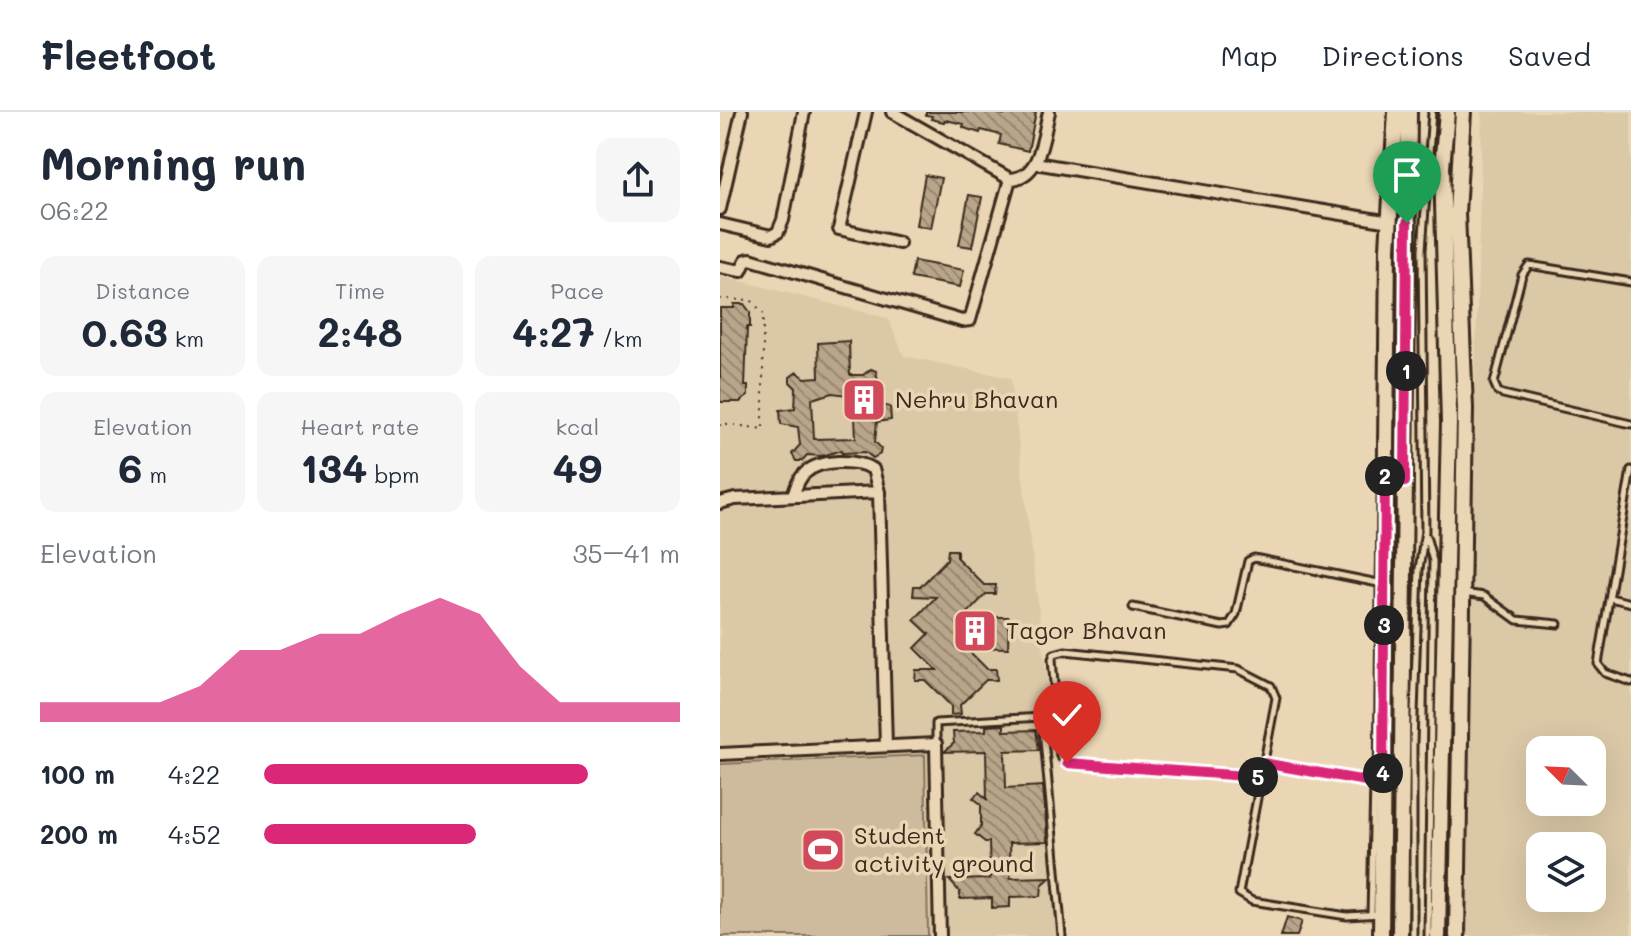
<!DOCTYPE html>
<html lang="en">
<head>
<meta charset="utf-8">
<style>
	body { margin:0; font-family:Mali,sans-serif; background:#f6f6f7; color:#1f2937; height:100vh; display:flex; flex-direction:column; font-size:30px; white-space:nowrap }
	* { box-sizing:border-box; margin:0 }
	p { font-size:26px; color:#747a83 }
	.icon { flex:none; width:44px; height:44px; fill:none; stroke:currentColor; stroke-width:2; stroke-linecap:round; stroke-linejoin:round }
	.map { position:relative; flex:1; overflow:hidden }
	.drawer { display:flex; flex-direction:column; background:#fff; width:720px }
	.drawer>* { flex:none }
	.needle { width:52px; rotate:294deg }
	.buttons { position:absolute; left:806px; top:624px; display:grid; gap:16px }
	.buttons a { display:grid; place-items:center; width:80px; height:80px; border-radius:16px; background:#fff; box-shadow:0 8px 32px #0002; font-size:40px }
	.pin { position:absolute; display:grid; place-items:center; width:68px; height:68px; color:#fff; margin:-82px -34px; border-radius:50% 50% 50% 0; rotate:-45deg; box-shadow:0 0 8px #0007 }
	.pin .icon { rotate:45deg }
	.km { position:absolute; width:40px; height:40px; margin:-20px; border-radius:50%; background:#222; color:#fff; font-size:22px; line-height:40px; text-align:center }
	.round { display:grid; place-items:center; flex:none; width:84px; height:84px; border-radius:16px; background:#f6f6f7 }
	.summary { display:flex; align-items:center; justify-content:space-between; height:136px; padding:0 40px }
	h1 { font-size:44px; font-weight:800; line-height:60px }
	.metrics { display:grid; grid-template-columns:repeat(3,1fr); gap:12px; height:136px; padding:8px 40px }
	.metrics div { display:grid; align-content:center; border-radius:16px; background:#f6f6f7; text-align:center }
	.metrics b { font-size:40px; font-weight:800 }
	.metrics small { font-size:22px; font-weight:400 }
	.metrics p { font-size:22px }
	.chart { height:224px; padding:16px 40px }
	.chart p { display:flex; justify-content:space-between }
	.chart svg { width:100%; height:144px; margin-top:8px; fill:#db2777; opacity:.7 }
	ul { padding:0 40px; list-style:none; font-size:26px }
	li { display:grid; grid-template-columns:128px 96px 1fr; align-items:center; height:60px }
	li i { height:20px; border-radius:10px; background:#db2777 }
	header { display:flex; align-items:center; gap:48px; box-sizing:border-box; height:112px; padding:0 40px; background:#fff; border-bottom:2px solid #e0e1e3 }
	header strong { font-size:38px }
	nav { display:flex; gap:44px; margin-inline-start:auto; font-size:28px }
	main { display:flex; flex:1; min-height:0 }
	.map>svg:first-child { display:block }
	.built { fill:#dbc8a7; fill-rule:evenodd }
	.garden { fill:#ceba9c; stroke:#84725d; stroke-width:2 }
	.building { fill:url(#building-back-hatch); stroke:#3b2a1e; stroke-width:2; fill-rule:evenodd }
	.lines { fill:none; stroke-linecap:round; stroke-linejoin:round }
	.lane-casing { stroke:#3b2a1e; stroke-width:11 }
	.street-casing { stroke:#3b2a1e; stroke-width:16 }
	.secondary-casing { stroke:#3b2a1e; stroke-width:20 }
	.path { stroke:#3b2a1e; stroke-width:2; stroke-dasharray:2 6; stroke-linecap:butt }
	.lane { stroke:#ead6b4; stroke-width:5 }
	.street { stroke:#ead6b4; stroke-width:10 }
	.secondary { stroke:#ead6b4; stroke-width:14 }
	.route-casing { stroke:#fff; stroke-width:16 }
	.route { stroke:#db2777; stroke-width:10 }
	.labels { text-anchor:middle; stroke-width:7; stroke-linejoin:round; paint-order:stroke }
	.poi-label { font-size:24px; fill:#3b2a1e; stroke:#ead6b4; text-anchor:start }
</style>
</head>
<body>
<header>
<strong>Fleetfoot</strong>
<nav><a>Map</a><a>Directions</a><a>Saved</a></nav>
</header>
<main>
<section class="drawer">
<div class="summary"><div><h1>Morning run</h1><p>06:22</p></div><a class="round"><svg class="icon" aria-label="share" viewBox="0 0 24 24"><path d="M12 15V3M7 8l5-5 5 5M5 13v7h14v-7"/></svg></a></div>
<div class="metrics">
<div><p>Distance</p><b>0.63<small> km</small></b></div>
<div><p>Time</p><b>2:48</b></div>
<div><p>Pace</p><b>4:27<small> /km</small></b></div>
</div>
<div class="metrics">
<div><p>Elevation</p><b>6<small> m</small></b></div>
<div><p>Heart rate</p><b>134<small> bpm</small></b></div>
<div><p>kcal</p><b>49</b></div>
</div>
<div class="chart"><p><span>Elevation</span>35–41 m</p>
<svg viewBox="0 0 160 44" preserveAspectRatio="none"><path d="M0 44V38L10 38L20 38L30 38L40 33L50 22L60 22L70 17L80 17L90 11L100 6L110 11L120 27L130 38L140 38L150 38L160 38V44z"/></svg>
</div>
<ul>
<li><b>100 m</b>4:22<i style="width:78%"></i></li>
<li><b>200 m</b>4:52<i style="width:51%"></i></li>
</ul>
</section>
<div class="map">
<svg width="911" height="824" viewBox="0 0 911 824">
	<defs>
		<pattern id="building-back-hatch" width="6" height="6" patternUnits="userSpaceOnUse" patternTransform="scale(2)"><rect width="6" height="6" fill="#b9a68a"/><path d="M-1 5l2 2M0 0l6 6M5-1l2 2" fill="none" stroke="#988770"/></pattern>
	</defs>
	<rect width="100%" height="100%" fill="#ead6b4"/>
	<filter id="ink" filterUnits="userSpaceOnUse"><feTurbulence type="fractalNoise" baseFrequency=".0125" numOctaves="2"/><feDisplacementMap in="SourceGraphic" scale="16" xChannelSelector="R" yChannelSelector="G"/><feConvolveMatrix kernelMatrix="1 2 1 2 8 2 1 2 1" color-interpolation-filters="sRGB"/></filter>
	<g filter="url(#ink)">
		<path class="built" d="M762,0h149v824h-170zM820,638h52v52h-52zM820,734h52v52h-52z
			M0,164l168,42 16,38 107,22 35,293 20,265h-346z"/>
		<path class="garden" d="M205,643l3,181h-208v-172z"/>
		<path class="building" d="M206,0h68l11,3 1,-3h30l-8,39 -29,-7 2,-9 -20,-5 -1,3 -13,-4 -4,-2 1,-3 -19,-4 -1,2 -13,-3 1,-3 -6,-1z
			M205,63l16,3 -10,50 -15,-3z
			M249,83l13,2 -10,50 -13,-2z
			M194,149l50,9 -4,17 -49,-9z
			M14,192h10l6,8v15h-3l-1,32 -1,27h3v10l-8,6h-20v-94h14z
			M129,229l1,34h13l8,-6 5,2 2,9 -6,5 2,18 16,4 1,13 -14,2 -2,20 6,6 -1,6 -7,4 -8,-6 -23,1v-3l-20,6 -15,-1 -5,6h-6l-4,-7 8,-9 -2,-18 -17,-3 -1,-14 15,-2 1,-20 -6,-6v-5l7,-5 8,6 14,-1 -1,-34zM113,281l21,3 2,42 -42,1 -2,-40z
			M228,438h9v8l27,27h12l-1,9h-9l-24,25 32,1v-3h15l-1,31 -43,-1 22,22h9l1,11h-11l-26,25 1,9 -10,1v-9l-26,-26h-10l1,-10h21l-22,-22 14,-14 -15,-14 22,-23 -23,-1 1,-10h7l26,-27z
			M284,613v6l32,-1 3,20 -34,1 1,37 37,-2 3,36 1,20 -38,1 1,35 41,-1 -9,8 -1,11 -31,1v10l-18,1v-10l-32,1v-7l-11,-12 41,-1 -1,-37h-4l-10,-8 6,-8v-22l-8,-6 6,-6 8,7 -1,-48 -42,1 10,-9 -1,-11 33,-1v-5z
			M567,805l15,4 -5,15h-16z"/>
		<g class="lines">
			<g class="lane-casing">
				<path id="lane" d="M911,170l-102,-17 -7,10 -28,108 4,9 5,2 128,30
					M911,358l-33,194 7,9 26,9
					M706,424l7,25 -5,375
					M743,481l21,3 33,24 41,4
					M890,486l21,5
					M413,495l89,19 7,-1 7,-11 12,-53 6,-3 129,26
					M216,631v-20l106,-6 20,219
					M543,651l115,20
					M540,665l-193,-14 -7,-7 -8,-97 2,-5 11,-3 173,18 33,17 5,12 -37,195 13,8 95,15 34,-2
					M651,803l3,-132
					M693,824v-193l6,-174 6,-38 -3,-281 10,-138"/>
			</g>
			<g class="street-casing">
				<path id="street" d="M146,0l-27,117 60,14
					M172,0l118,67c31,-1 33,-43 39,-67
					M315,51l355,59
					M0,97l22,-97
					M0,112l51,12 7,-4 5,-12 21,-108
					M0,155l21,4 5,-11 4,-1 212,62 8,-1 40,-141
					M73,384c3,-8 5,-17 12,-23 15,-14 51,-14 68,-4l6,23
					M0,391l15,-4 144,-7 7,254
					M0,642l216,-10 4,192"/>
			</g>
			<g class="secondary-casing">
				<path id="secondary" d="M661,824l7,-688 8,-136
					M680,824l9,-824
					M718,824l11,-514 -7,-255 5,-55
					M737,824l8,-528 -8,-195 6,-101"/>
			</g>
			<path class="path" d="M0,187l31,1 12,13v116l-42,-6 -1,3"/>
			<use href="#lane" class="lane"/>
			<use href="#street" class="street"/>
			<use href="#secondary" class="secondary"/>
		</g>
	</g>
	<g class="lines" filter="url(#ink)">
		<g class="route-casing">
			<path id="route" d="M347,651l193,14 3,-14 120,21 2,-319 20,17 2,-259"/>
		</g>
		<use href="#route" class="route"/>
	</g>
	<defs>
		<g id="building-square" transform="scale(2.3)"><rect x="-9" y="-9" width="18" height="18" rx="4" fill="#d1495b" stroke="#ead6b4"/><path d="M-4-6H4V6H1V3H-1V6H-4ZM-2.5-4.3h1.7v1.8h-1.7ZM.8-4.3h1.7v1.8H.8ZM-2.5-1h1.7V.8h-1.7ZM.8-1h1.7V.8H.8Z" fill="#fff"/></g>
		<g id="stadium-square" transform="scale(2.3)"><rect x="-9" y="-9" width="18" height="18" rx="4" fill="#d1495b" stroke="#ead6b4"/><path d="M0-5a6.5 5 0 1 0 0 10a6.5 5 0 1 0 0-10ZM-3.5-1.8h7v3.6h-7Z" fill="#fff"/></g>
	</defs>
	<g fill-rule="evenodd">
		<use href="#building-square" x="144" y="288"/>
		<use href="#building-square" x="255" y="519"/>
		<use href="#stadium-square" x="103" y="738"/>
	</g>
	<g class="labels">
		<g class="poi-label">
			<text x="175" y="296">Nehru Bhavan</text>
			<text x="286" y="527">Tagor Bhavan</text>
			<text x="134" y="732">Student<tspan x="134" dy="28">activity ground</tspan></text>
		</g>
	</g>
</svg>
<div class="buttons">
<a><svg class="needle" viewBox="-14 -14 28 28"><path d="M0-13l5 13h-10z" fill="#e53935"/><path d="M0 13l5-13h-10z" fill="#747a83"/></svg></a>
<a><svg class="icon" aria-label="layers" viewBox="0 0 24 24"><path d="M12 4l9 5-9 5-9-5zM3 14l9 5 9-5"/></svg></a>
</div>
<div class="pin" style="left:687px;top:111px;background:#1e9e55"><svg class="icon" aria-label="arrive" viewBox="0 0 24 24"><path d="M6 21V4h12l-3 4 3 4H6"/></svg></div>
<div class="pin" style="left:347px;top:651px;background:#d93025"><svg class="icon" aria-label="check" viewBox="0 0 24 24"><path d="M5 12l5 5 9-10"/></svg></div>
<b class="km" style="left:686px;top:259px">1</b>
<b class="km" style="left:665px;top:364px">2</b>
<b class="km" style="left:664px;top:513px">3</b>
<b class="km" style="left:663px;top:661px">4</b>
<b class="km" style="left:538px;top:665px">5</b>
</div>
</main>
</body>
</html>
